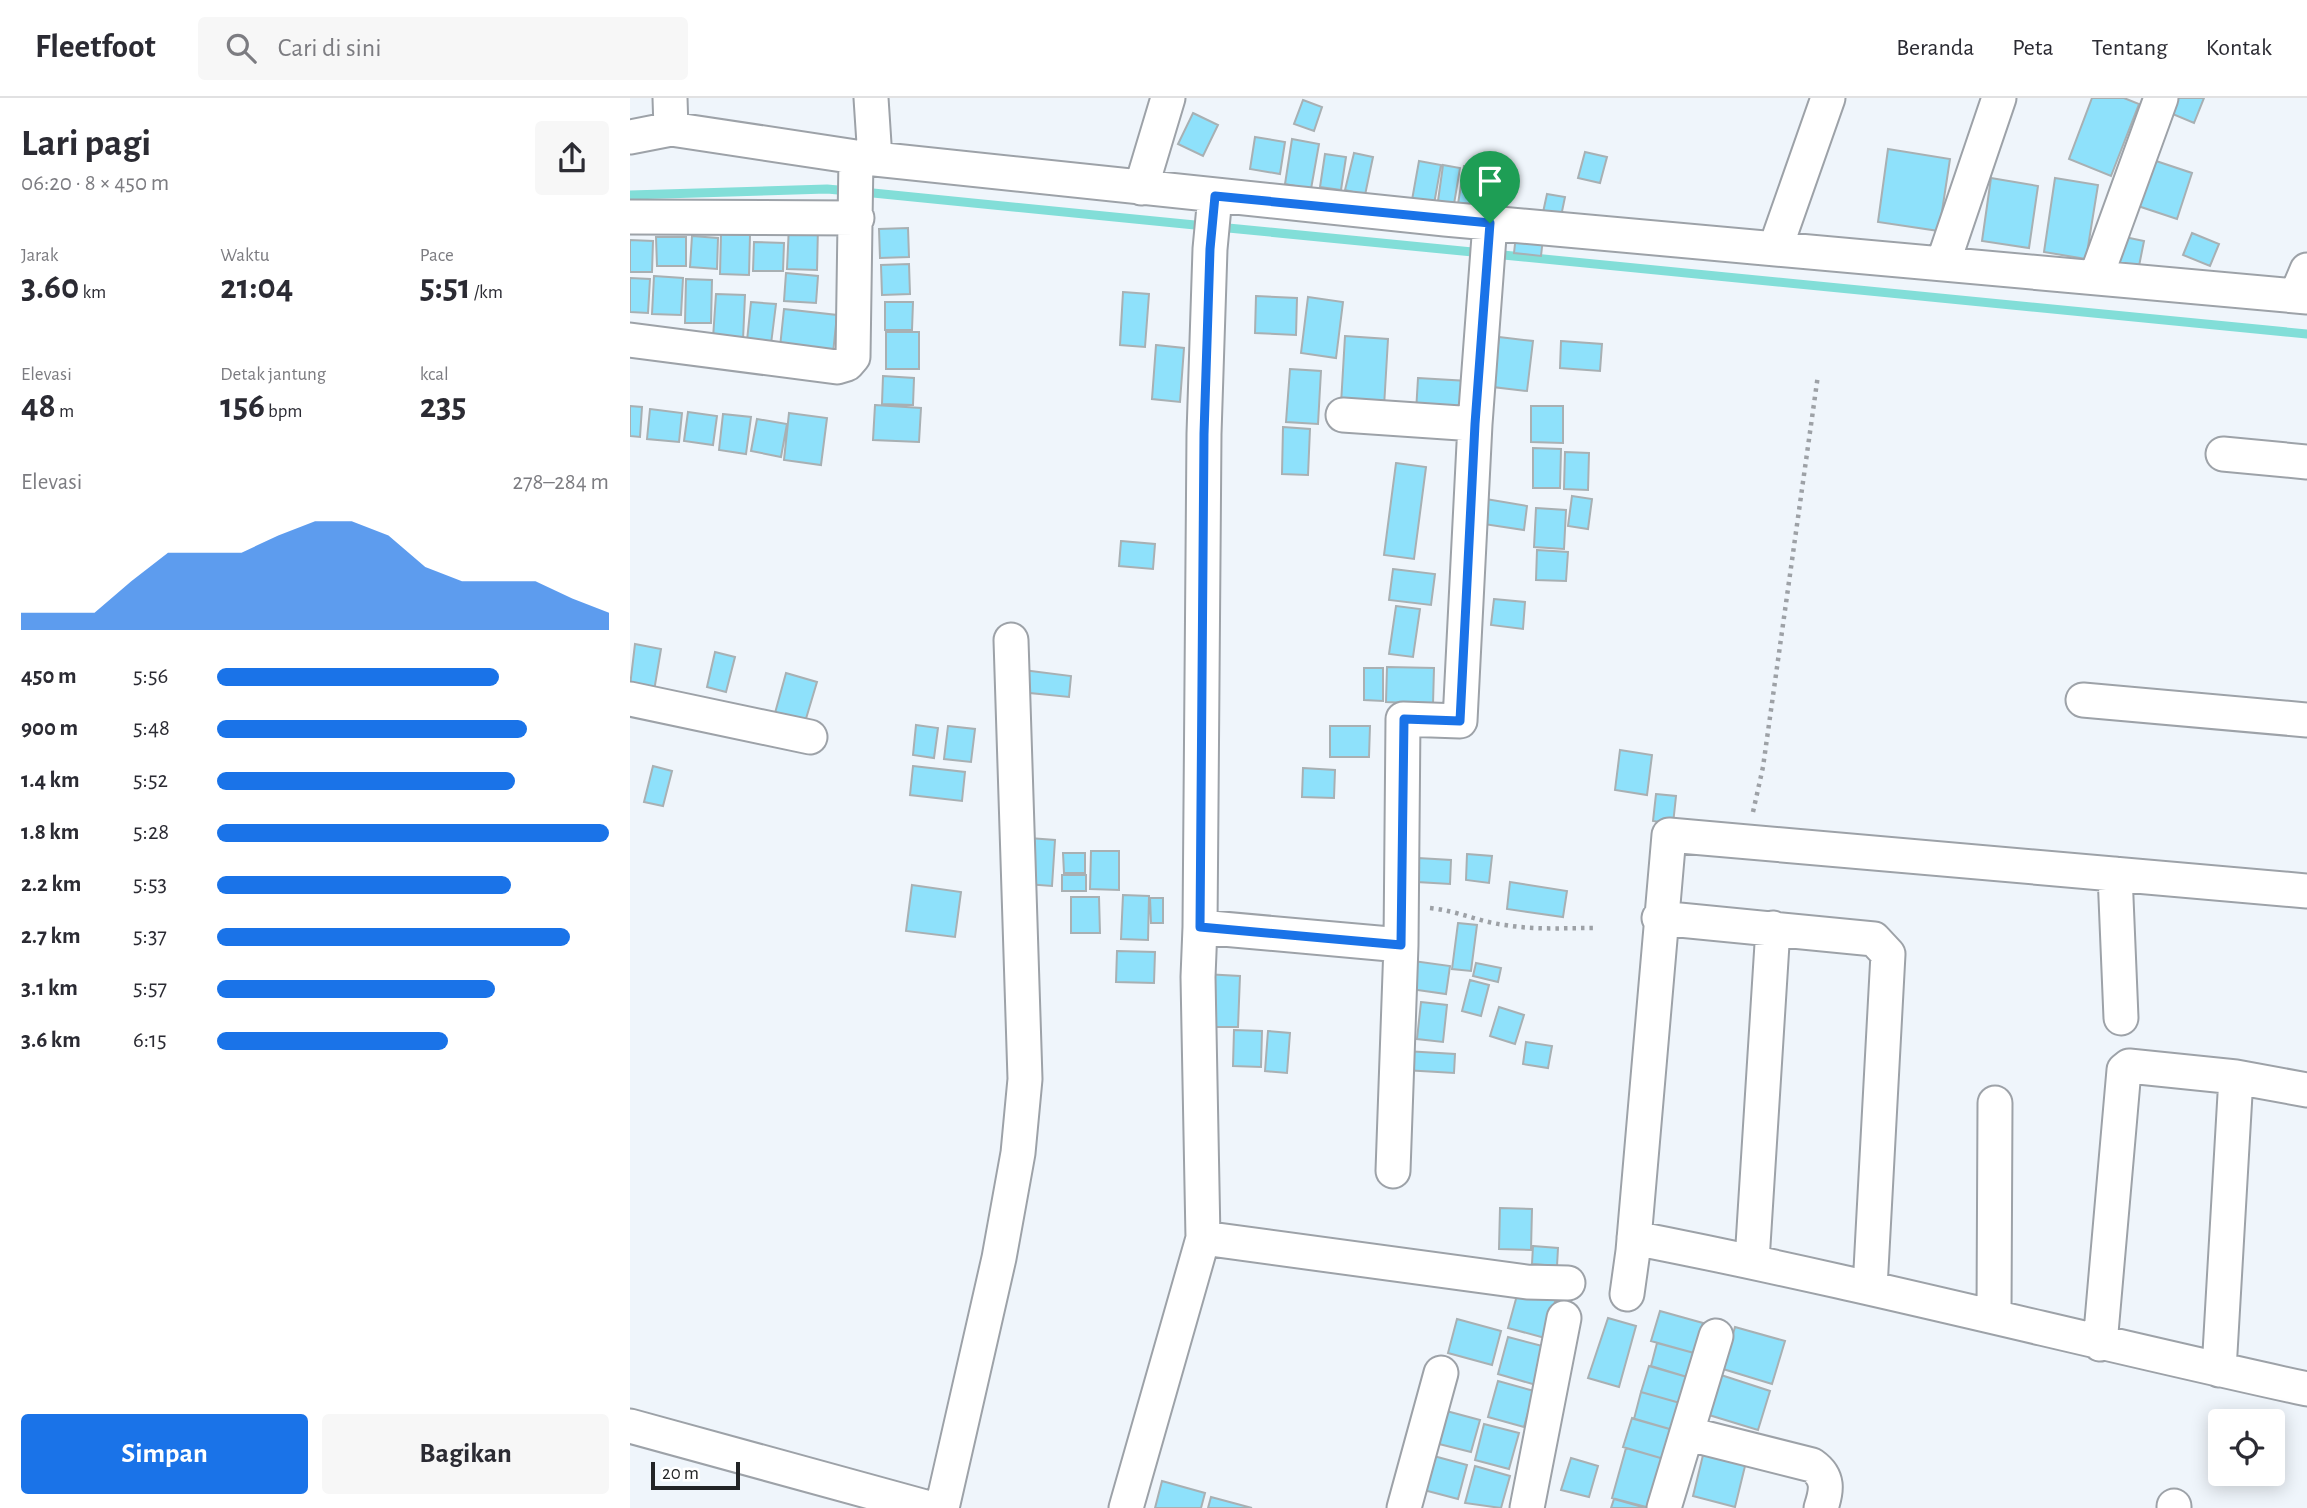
<!DOCTYPE html>
<html lang="id">
<head>
<meta charset="utf-8">
<style>
	body { margin:0; font-family:"Alegreya Sans",sans-serif; background:#f7f7f7; color:#2b2b33; height:100vh; display:flex; flex-direction:column; font-size:26px; white-space:nowrap }
	* { box-sizing:border-box; margin:0 }
	p { font-size:23px; color:#7c7c81 }
	.icon { flex:none; width:38px; height:38px; fill:none; stroke:currentColor; stroke-width:2; stroke-linecap:round; stroke-linejoin:round }
	.map { position:relative; flex:1; overflow:hidden }
	.sheet { display:flex; flex-direction:column; background:#fff; width:630px }
	.sheet>* { flex:none }
	.tools { position:absolute; left:1578px; top:1311px; display:grid; gap:14px }
	.tools a { display:grid; place-items:center; width:77px; height:77px; border-radius:7px; background:#fff; box-shadow:0 4px 18px #0003; font-size:35px }
	.scale { position:absolute; left:21px; bottom:18px; width:89px; box-sizing:border-box; padding-left:7px; border:4px solid #222426; border-top:0; font-size:19px; line-height:24px; white-space:nowrap; color:#222426; -webkit-text-stroke:5px #fff; paint-order:stroke }
	.pin { position:absolute; display:grid; place-items:center; width:60px; height:60px; color:#fff; margin:-72px -30px; border-radius:50% 50% 50% 0; rotate:-45deg; box-shadow:0 0 7px #0007 }
	.pin .icon { rotate:45deg }
	.round { display:grid; place-items:center; flex:none; width:74px; height:74px; border-radius:7px; background:#f7f7f7 }
	.summary { display:flex; align-items:center; justify-content:space-between; height:119px; padding:0 21px }
	h1 { font-size:38px; font-weight:600; line-height:52px }
	.metrics { display:grid; grid-template-columns:repeat(3,1fr); gap:10px; height:119px; padding:7px 21px }
	.metrics div { display:grid; align-content:center }
	.metrics b { font-size:35px; font-weight:600 }
	.metrics small { font-size:19px; font-weight:400 }
	.metrics p { font-size:19px }
	.chart { height:196px; padding:14px 21px }
	.chart p { display:flex; justify-content:space-between }
	.chart svg { width:100%; height:126px; margin-top:7px; fill:#1a73e8; opacity:.7 }
	.action { display:flex; gap:14px; margin-top:auto; padding:14px 21px }
	.action a { flex:1; height:80px; border-radius:7px; background:#1a73e8; color:#fff; font-size:28px; font-weight:600; line-height:80px; text-align:center }
	.action a+a { background:#f7f7f7; color:#2b2b33 }
	ul { padding:0 21px; list-style:none; font-size:23px }
	li { display:grid; grid-template-columns:112px 84px 1fr; align-items:center; height:52px }
	li i { height:18px; border-radius:9px; background:#1a73e8 }
	header { display:flex; align-items:center; gap:42px; box-sizing:border-box; height:98px; padding:0 35px; background:#fff; border-bottom:2px solid #e1e1e2 }
	header strong { font-size:33px }
	nav { display:flex; gap:38px; margin-inline-start:auto; font-size:24px }
	.search { width:490px; height:63px; background:#f7f7f7; display:flex; align-items:center; gap:18px; box-sizing:border-box; padding:0 24px; border-radius:7px; color:#7c7c81; font-size:26px }
	main { display:flex; flex:1; min-height:0 }
	.map>svg:first-child { display:block }
	.lines { fill:none; stroke-linecap:round; stroke-linejoin:round }
	.stream { stroke:#82ded8; stroke-width:9 }
	.building { fill:#8ee1fb; stroke:#a8b0b3; stroke-width:2 }
	.minor-casing { stroke:#9da2a8; stroke-width:37 }
	.path { stroke:#9da1a6; stroke-width:4.5; stroke-dasharray:3.5 5; stroke-linecap:butt }
	.minor { stroke:#fff; stroke-width:33 }
	.route-casing { stroke:#fff; stroke-width:14 }
	.route { stroke:#1a73e8; stroke-width:9 }
</style>
</head>
<body>
<header>
<strong>Fleetfoot</strong>
<div class="search"><svg class="icon" aria-label="search" viewBox="0 0 24 24"><circle cx="10" cy="10" r="6"/><path d="M15 15l6 6"/></svg>Cari di sini</div>
<nav><a>Beranda</a><a>Peta</a><a>Tentang</a><a>Kontak</a></nav>
</header>
<main>
<section class="sheet">
<div class="summary"><div><h1>Lari pagi</h1><p>06:20 · 8 × 450 m</p></div><a class="round"><svg class="icon" aria-label="share" viewBox="0 0 24 24"><path d="M12 15V3M7 8l5-5 5 5M5 13v7h14v-7"/></svg></a></div>
<div class="metrics">
<div><p>Jarak</p><b>3.60<small> km</small></b></div>
<div><p>Waktu</p><b>21:04</b></div>
<div><p>Pace</p><b>5:51<small> /km</small></b></div>
</div>
<div class="metrics">
<div><p>Elevasi</p><b>48<small> m</small></b></div>
<div><p>Detak jantung</p><b>156<small> bpm</small></b></div>
<div><p>kcal</p><b>235</b></div>
</div>
<div class="chart"><p><span>Elevasi</span>278–284 m</p>
<svg viewBox="0 0 160 44" preserveAspectRatio="none"><path d="M0 44V38L10 38L20 38L30 27L40 17L50 17L60 17L70 11L80 6L90 6L100 11L110 22L120 27L130 27L140 27L150 33L160 38V44z"/></svg>
</div>
<ul>
<li><b>450 m</b>5:56<i style="width:72%"></i></li>
<li><b>900 m</b>5:48<i style="width:79%"></i></li>
<li><b>1.4 km</b>5:52<i style="width:76%"></i></li>
<li><b>1.8 km</b>5:28<i style="width:100%"></i></li>
<li><b>2.2 km</b>5:53<i style="width:75%"></i></li>
<li><b>2.7 km</b>5:37<i style="width:90%"></i></li>
<li><b>3.1 km</b>5:57<i style="width:71%"></i></li>
<li><b>3.6 km</b>6:15<i style="width:59%"></i></li>
</ul>
<div class="action"><a>Simpan</a><a>Bagikan</a></div>
</section>
<div class="map">
<svg width="1677" height="1410" viewBox="0 0 1677 1410">
	<rect width="100%" height="100%" fill="#eff5fb"/>
	<g class="lines">
		<path class="stream" d="M233,94l342,34
			M0,97l197,-6 22,2
			M588,129l1089,107"/>
	</g>
	<path class="building" d="M1462,0h32l15,6 -28,72 -42,-17z
		M1538,0h36l-10,25 -31,-13z
		M673,2l19,7 -8,24 -20,-7z
		M563,15l25,12 -15,31 -25,-12z
		M625,39l30,5 -5,32 -30,-5z
		M662,41l27,5 -8,45 -26,-5z
		M1258,51l62,10 -11,72 -61,-9z
		M955,54l22,5 -7,26 -22,-5z
		M724,55l19,4 -8,38 -20,-5z
		M695,56l21,3 -5,33 -21,-3z
		M1517,60l45,15 -15,46 -45,-15z
		M789,63l22,4 -7,39 -22,-4z
		M813,67l17,3 -6,36 -16,-3z
		M834,68l17,2 -4,39 -19,-3z
		M856,68l22,2 -1,16 -23,-3z
		M1361,80l47,8 -9,62 -47,-7z
		M1425,80l43,7 -12,74 -42,-7z
		M856,87l17,3 -3,22 -18,-3z
		M917,96l18,3 -5,24 -18,-4z
		M159,127l29,2 -1,43 -30,-1z
		M278,130l1,29 -29,1 -1,-29z
		M1562,135l27,11 -9,22 -27,-11z
		M91,136l29,1 -1,40 -29,-1z
		M886,137l27,3 -2,18 -27,-3z
		M62,138l26,2 -1,31 -27,-2z
		M1490,138l24,5 -6,30 -24,-4z
		M26,139h30v29h-29z
		M0,142l23,1 -1,31h-22z
		M124,144l30,1 -1,28h-30z
		M279,166l1,30 -28,1 -1,-30z
		M156,175l32,3 -2,27 -32,-2z
		M24,178l29,2 -2,37 -29,-1z
		M0,180l20,1 -2,34 -18,-1z
		M56,181l26,1 -1,43h-26z
		M493,194l26,2 -4,53 -25,-2z
		M86,196l29,1 -2,45 -30,-2z
		M626,198l41,2 -1,37 -41,-2z
		M678,199l35,5 -7,56 -35,-5z
		M121,204l25,2 -5,40 -24,-3z
		M255,204h28l-1,28h-27z
		M154,211l53,6 -4,38 -53,-6z
		M256,234h33v37h-33z
		M715,238l43,3 -4,68 -43,-3z
		M869,239l34,4 -6,50 -34,-4z
		M931,243l41,3 -2,27 -40,-3z
		M526,247l28,3 -4,54 -28,-3z
		M660,271l31,2 -3,53 -32,-2z
		M253,278l31,2 -1,27 -31,-1z
		M788,280l50,3 -3,34 -49,-3z
		M245,307l46,3 -2,34 -46,-2z
		M0,308l12,1 -2,30 -10,-1z
		M901,308h32v37l-32,-1z
		M20,311l32,4 -3,29 -32,-3z
		M58,314l29,4 -4,29 -29,-4z
		M159,315l38,5 -6,47 -37,-5z
		M93,316l28,3 -5,37 -27,-4z
		M127,321l30,5 -6,33 -30,-6z
		M653,329l27,2 -2,46 -26,-1z
		M903,350l28,1 -1,39h-27z
		M935,354l24,1 -1,37 -24,-1z
		M766,365l30,4 -12,92 -30,-4z
		M942,398l20,3 -4,30 -20,-3z
		M850,400l47,8 -3,24 -47,-7z
		M906,410l30,2 -2,39 -30,-2z
		M491,443l34,3 -2,25 -34,-3z
		M907,452l31,2 -2,29 -30,-1z
		M763,471l42,5 -4,31 -42,-5z
		M864,501l31,3 -2,27 -32,-4z
		M766,508l24,3 -7,48 -24,-3z
		M5,546l26,5 -7,42 -24,-5z
		M85,554l20,5 -9,35 -19,-5z
		M757,569l47,1 -1,36 -47,-2z
		M734,570h19v33l-19,-1z
		M393,572l48,6 -2,21 -49,-5z
		M156,575l31,9 -15,50 -30,-8z
		M286,627l22,3 -4,30 -21,-3z
		M318,628l27,3 -4,33 -27,-3z
		M700,628h40l-1,31h-39z
		M990,652l32,5 -5,40 -32,-5z
		M23,668l19,5 -9,35 -19,-4z
		M283,668l52,6 -3,29 -52,-6z
		M673,670l32,2 -1,28 -32,-1z
		M1026,696l20,2 -3,28 -20,-3z
		M399,740l26,2 -3,46 -26,-2z
		M461,753h28v39l-29,-1z
		M433,755h22v20h-21z
		M837,756l25,2 -3,27 -23,-3z
		M788,760l33,2 -1,24 -33,-2z
		M432,777h24v16h-24z
		M880,784l57,9 -4,26 -56,-8z
		M282,787l49,7 -6,45 -49,-6z
		M493,797l26,1 -1,44 -27,-1z
		M441,799h28l1,36h-29z
		M520,800h13v25h-12z
		M828,825l19,2 -6,46 -19,-2z
		M487,853l38,1 -1,31 -38,-1z
		M776,862l44,6 -4,28 -43,-6z
		M846,865l25,5 -3,14 -25,-6z
		M574,876l36,2 -2,51h-35z
		M840,882l19,5 -8,31 -19,-5z
		M791,904l26,3 -4,37 -26,-3z
		M869,909l25,8 -9,29 -25,-8z
		M604,932l28,1 -1,36 -28,-1z
		M638,933l22,2 -3,40 -22,-2z
		M896,944l26,4 -4,22 -25,-4z
		M775,953l50,3 -1,19 -50,-3z
		M870,1110l32,1 -1,41 -32,-1z
		M903,1148l25,2 -1,18 -25,-2z
		M889,1190l37,10 -11,40 -37,-10z
		M1030,1213l43,12 -9,30 -43,-12z
		M978,1220l28,8 -17,61 -31,-9z
		M827,1221l44,12 -9,34 -44,-12z
		M1105,1229l50,14 -13,43 -49,-15z
		M878,1239l38,10 -10,38 -38,-11z
		M1027,1245l37,10 -7,24 -36,-11z
		M1019,1268l38,11 -7,26 -39,-11z
		M1091,1277l49,16 -12,39 -49,-15z
		M868,1283l36,10 -10,36 -36,-10z
		M1011,1294l39,11 -7,27 -39,-11z
		M809,1311l41,11 -9,32 -40,-10z
		M1002,1320l41,12 -9,29 -41,-12z
		M854,1326l35,9 -10,36 -34,-9z
		M996,1350l38,11 -14,49 -38,-10z
		M1074,1353l42,11 -11,45 -42,-11z
		M800,1357l37,10 -9,34 -38,-10z
		M941,1360l27,8 -9,31 -28,-7z
		M845,1368l35,10 -9,32 -36,-5z
		M532,1383l43,12 -4,15h-46z
		M581,1399l41,11h-44z
		M984,1401l32,9h-35z"/>
	<g class="lines">
		<g class="minor-casing">
			<path id="minor" d="M40,0l1,31
				M241,0l4,61
				M0,39l41,-8 185,28 589,62 862,78
				M511,90l27,-90
				M0,119l227,1
				M1145,151l53,-151
				M1313,165l56,-165
				M1466,179l65,-179
				M1666,198l11,-26
				M0,242l207,27 10,-3 6,-7 3,-200
				M713,317l132,9
				M1593,356l84,8
				M0,601l180,38
				M1453,602l224,20
				M1485,776l6,144
				M1029,820l215,21 14,15 -18,334
				M570,829l4,-493 6,-185 5,-53
				M763,1073l8,-226 2,-226 57,2 15,-297 15,-201
				M573,1140l324,44 41,1
				M1004,1140c226,44 448,102 673,151
				M1122,1163l21,-333
				M997,1196l6,-43 36,-416 638,56
				M1364,1217l1,-212
				M1470,1246l24,-274 5,-4 107,11 71,13
				M1589,1272l17,-293
				M0,1328l299,82
				M1059,1336l123,31c17,12 15,25 9,43
				M312,1410l57,-250 19,-105 7,-74 -14,-439
				M496,1410l77,-270 -5,-261 2,-50 201,18
				M774,1410l37,-135
				M897,1410l37,-190
				M1034,1410l52,-172
				M1544,1410v-2"/>
		</g>
		<path class="path" d="M1123,714l10,-45 55,-392
			M800,810c28,3 50,14 75,17 30,5 60,3 89,3"/>
		<use href="#minor" class="minor"/>
	</g>
	<g class="lines">
		<g class="route-casing">
			<path id="route" d="M585,98l275,27 -15,201 -15,297 -56,-2 -3,226 -201,-18 4,-493 6,-185z"/>
		</g>
		<use href="#route" class="route"/>
	</g>
</svg>
<div class="tools">
<a><svg class="icon" aria-label="locate" viewBox="0 0 24 24"><circle cx="12" cy="12" r="6"/><path d="M12 2v4M12 18v4M2 12h4M18 12h4"/></svg></a>
</div>
<div class="scale">20 m</div>
<div class="pin" style="left:860px;top:125px;background:#1e9e55"><svg class="icon" aria-label="arrive" viewBox="0 0 24 24"><path d="M6 21V4h12l-3 4 3 4H6"/></svg></div>
</div>
</main>
</body>
</html>
